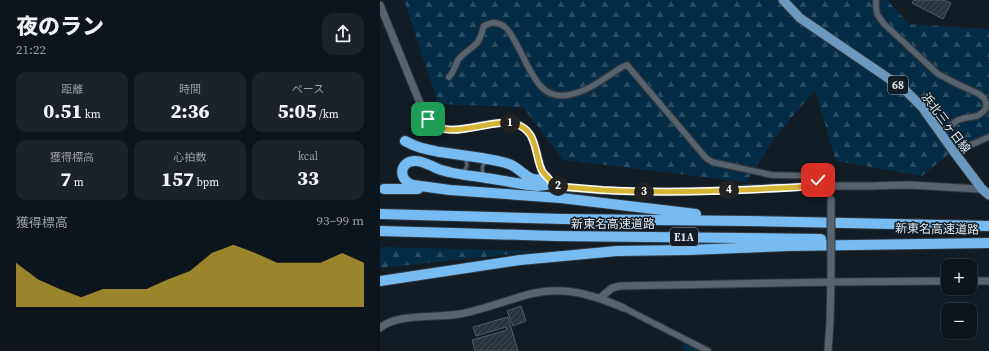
<!DOCTYPE html>
<html lang="ja">
<head>
<meta charset="utf-8">
<style>
	body { margin:0; font-family:"Source Serif 4","Noto Sans JP",serif; background:#1b2229; color:#f1f3f6; height:100vh; display:flex; flex-direction:column; font-size:15px; white-space:nowrap }
	* { box-sizing:border-box; margin:0 }
	p { font-size:13px; color:#9a9fa3 }
	.icon { flex:none; width:22px; height:22px; fill:none; stroke:currentColor; stroke-width:2; stroke-linecap:round; stroke-linejoin:round }
	.map { position:relative; flex:1; overflow:hidden }
	.side { display:flex; flex-direction:column; background:#0d151c; width:380px }
	.side>* { flex:none }
	.buttons { position:absolute; left:561px; top:259px; display:grid; gap:8px }
	.buttons a { display:grid; place-items:center; width:36px; height:36px; border-radius:8px; background:#0d151c; box-shadow:0 1px 3px #0004,0 0 0 1px #2d343b; font-size:20px }
	.pin { position:absolute; display:grid; place-items:center; width:34px; height:34px; color:#fff; margin:-17px; border-radius:8px; box-shadow:0 2px 6px #0006 }
	.km { position:absolute; width:20px; height:20px; margin:-10px; border-radius:50%; background:#222; color:#fff; font-size:11px; line-height:20px; text-align:center }
	.round { display:grid; place-items:center; flex:none; width:42px; height:42px; border-radius:12px; background:#1b2229 }
	.overview { display:flex; align-items:center; justify-content:space-between; height:68px; padding:0 16px }
	h1 { font-size:22px; font-weight:800; line-height:30px }
	.metrics { display:grid; grid-template-columns:repeat(3,1fr); gap:6px; height:68px; padding:4px 16px }
	.metrics div { display:grid; align-content:center; border-radius:10px; background:#1b2229; text-align:center }
	.metrics b { font-size:20px; font-weight:800 }
	.metrics small { font-size:11px; font-weight:400 }
	.metrics p { font-size:11px }
	.chart { height:112px; padding:8px 16px }
	.chart p { display:flex; justify-content:space-between }
	.chart svg { width:100%; height:72px; margin-top:4px; fill:#d6b534; opacity:.7 }
	main { display:flex; flex:1; min-height:0 }
	.map>svg:first-child { display:block }
	.forest { fill:url(#forest-firs) }
	.building { fill:url(#building-hatch); stroke:#4f5c66 }
	.lines { fill:none; stroke-linecap:round; stroke-linejoin:round }
	.service-casing { stroke:#32383f; stroke-width:5 }
	.minor-casing { stroke:#32383f; stroke-width:8 }
	.tertiary-casing { stroke:#32383f; stroke-width:9 }
	.primary-casing { stroke:#32383f; stroke-width:11 }
	.motorway-casing { stroke:#32383f; stroke-width:12 }
	.service { stroke:#57636e; stroke-width:3 }
	.minor { stroke:#57636e; stroke-width:5.5 }
	.tertiary { stroke:#57636e; stroke-width:7 }
	.primary { stroke:#6a98be; stroke-width:9 }
	.motorway { stroke:#76bcf3; stroke-width:10 }
	.tertiary-bridge-casing { stroke:#32383f; stroke-width:9; stroke-linecap:butt }
	.tertiary-bridge { stroke:#57636e; stroke-width:7 }
	.route-casing { stroke:#fff; stroke-width:8 }
	.route { stroke:#d6b534; stroke-width:5 }
	.labels { text-anchor:middle; stroke-width:3; stroke-linejoin:round; paint-order:stroke }
	.shield { fill:#111c25; stroke:#a2abb2; stroke-width:1 }
	.shield-label { font-size:11px; font-weight:bold; fill:#e0e8ee }
	.street-label { font-size:12px; fill:#e0e8ee; stroke:#111c25 }
</style>
</head>
<body>
<main>
<section class="side">
<div class="overview"><div><h1>夜のラン</h1><p>21:22</p></div><a class="round"><svg class="icon" aria-label="share" viewBox="0 0 24 24"><path d="M12 15V3M7 8l5-5 5 5M5 13v7h14v-7"/></svg></a></div>
<div class="metrics">
<div><p>距離</p><b>0.51<small> km</small></b></div>
<div><p>時間</p><b>2:36</b></div>
<div><p>ペース</p><b>5:05<small> /km</small></b></div>
</div>
<div class="metrics">
<div><p>獲得標高</p><b>7<small> m</small></b></div>
<div><p>心拍数</p><b>157<small> bpm</small></b></div>
<div><p>kcal</p><b>33</b></div>
</div>
<div class="chart"><p><span>獲得標高</span>93–99 m</p>
<svg viewBox="0 0 160 44" preserveAspectRatio="none"><path d="M0 44V17L10 27L20 33L30 38L40 33L50 33L60 33L70 27L80 22L90 11L100 6L110 11L120 17L130 17L140 17L150 11L160 17V44z"/></svg>
</div>
</section>
<div class="map">
<svg width="609" height="351" viewBox="0 0 609 351">
	<defs>
		<pattern id="forest-firs" width="22" height="20" patternUnits="userSpaceOnUse"><rect width="22" height="20" fill="#052c46"/><path d="M5 1l3.5 6h-7zM16 11l3.5 6h-7z" fill="#294b61"/></pattern>
		<pattern id="building-hatch" width="6" height="6" patternUnits="userSpaceOnUse"><rect width="6" height="6" fill="#28343d"/><path d="M-1 1l2-2M0 6l6-6M5 7l2-2" fill="none" stroke="#3d4850"/></pattern>
	</defs>
	<rect width="100%" height="100%" fill="#111c25"/>
	<path class="forest" d="M24,0h483l22,24 80,5v106l-39,18 -28,23 -86,-15 -21,-71 -39,46 -30,46 -183,-22 -40,-53 -85,-3z
		M0,247l161,4 -161,17z
		M302,340l23,11h-20z"/>
	<path class="building" d="M534,0h30l7,3 -8,16 -31,-16z
		M141,306l5,15 -13,5 -6,-15z
		M128,317l10,34h-43l-3,-11 35,-10 -1,-3 -30,9 -3,-9z"/>
	<g class="lines">
		<g class="service-casing">
			<path id="service" d="M83,171l2,-1 2,-5 -1,-5 -2,-2
				M105,176c-4,-6 -4,-10 1,-14"/>
		</g>
		<g class="minor-casing">
			<path id="minor" d="M496,0v6l1,8 7,10 12,11 42,39 19,10 22,10 5,4 2,5v5l-3,4 -6,4 -12,2 -7,2 -18,13
				M69,77c5,-5 6,-11 9,-17 5,-7 13,-11 19,-17 4,-5 5,-12 7,-17 4,-2 8,-4 12,-3 8,1 12,7 16,13 5,9 10,18 14,27 10,18 18,36 42,32 20,-3 38,-18 54,-28l5,-2 79,93 6,4 60,13 44,1 4,10
				M574,152l35,-15
				M244,308l84,43"/>
		</g>
		<g class="tertiary-casing">
			<path id="tertiary" d="M0,5l44,108c18,34 61,4 90,10 32,8 16,56 44,63 20,4 41,4 61,5 67,3 133,-3 200,-5 15,0 30,0 45,0 14,0 29,-1 43,-1 25,1 50,3 75,4
				M590,281h19
				M220,298l12,-10 8,-2 210,-4 118,-1
				M0,328c19,-16 61,-9 85,-15 22,-5 43,-13 65,-19 35,-8 61,0 94,14
				M448,351l2,-28 1,-46"/>
		</g>
		<g class="primary-casing">
			<path id="primary" d="M403,0l17,18 104,71 18,18 32,45 28,37 7,6"/>
		</g>
		<g class="motorway-casing">
			<path id="motorway" d="M25,141c13,7 20,8 35,11 14,2 28,4 42,6 9,2 19,3 27,6 14,5 20,22 37,13
				M173,184l-16,2 -8,-1c-15,-2 -29,-5 -43,-7 -12,-2 -25,-3 -37,-6 -6,-1 -12,-3 -17,-6 -6,-2 -12,-6 -18,-5 -15,1 -16,19 -1,24l37,5 111,8 135,16
				M4,189h34
				M0,214l183,5 184,2 242,5
				M0,231l73,2 103,3 265,3
				M0,281l140,-21 97,-9 71,-1 100,-4 201,-3"/>
		</g>
		<use href="#service" class="service"/>
		<use href="#minor" class="minor"/>
		<use href="#tertiary" class="tertiary"/>
		<use href="#primary" class="primary"/>
		<use href="#motorway" class="motorway"/>
		<g class="tertiary-bridge-casing">
			<path id="tertiary-bridge" d="M451,275v-76"/>
		</g>
		<use href="#tertiary-bridge" class="tertiary-bridge"/>
	</g>
	<g class="lines">
		<g class="route-casing">
			<path id="route" d="M48,119c19,25 61,-2 87,5 23,6 19,30 27,47 2,3 5,6 8,9 0,1 3,4 4,5 3,1 8,1 12,2 12,1 24,2 36,3 73,4 146,0 218,-4l-2,-6"/>
		</g>
		<use href="#route" class="route"/>
	</g>
	<g class="labels">
		<g class="shield">
			<rect x="508" y="76" width="20" height="18" rx="3"/>
			<rect x="290" y="228" width="28" height="18" rx="3"/>
		</g>
		<g class="shield-label">
			<text x="518" y="89">68</text>
			<text x="304" y="241">E1A</text>
		</g>
		<g class="street-label">
			<text transform="translate(566 123) rotate(53)" y="4">浜北三ヶ日線</text>
			<text x="233" y="228">新東名高速道路</text>
			<text transform="translate(557 229) rotate(1)" y="4">新東名高速道路</text>
		</g>
	</g>
</svg>
<div class="buttons">
<a>+</a>
<a>−</a>
</div>
<div class="pin" style="left:48px;top:119px;background:#1e9e55"><svg class="icon" aria-label="arrive" viewBox="0 0 24 24"><path d="M6 21V4h12l-3 4 3 4H6"/></svg></div>
<div class="pin" style="left:438px;top:180px;background:#d93025"><svg class="icon" aria-label="check" viewBox="0 0 24 24"><path d="M5 12l5 5 9-10"/></svg></div>
<b class="km" style="left:130px;top:123px">1</b>
<b class="km" style="left:178px;top:186px">2</b>
<b class="km" style="left:264px;top:192px">3</b>
<b class="km" style="left:349px;top:190px">4</b>
</div>
</main>
</body>
</html>
